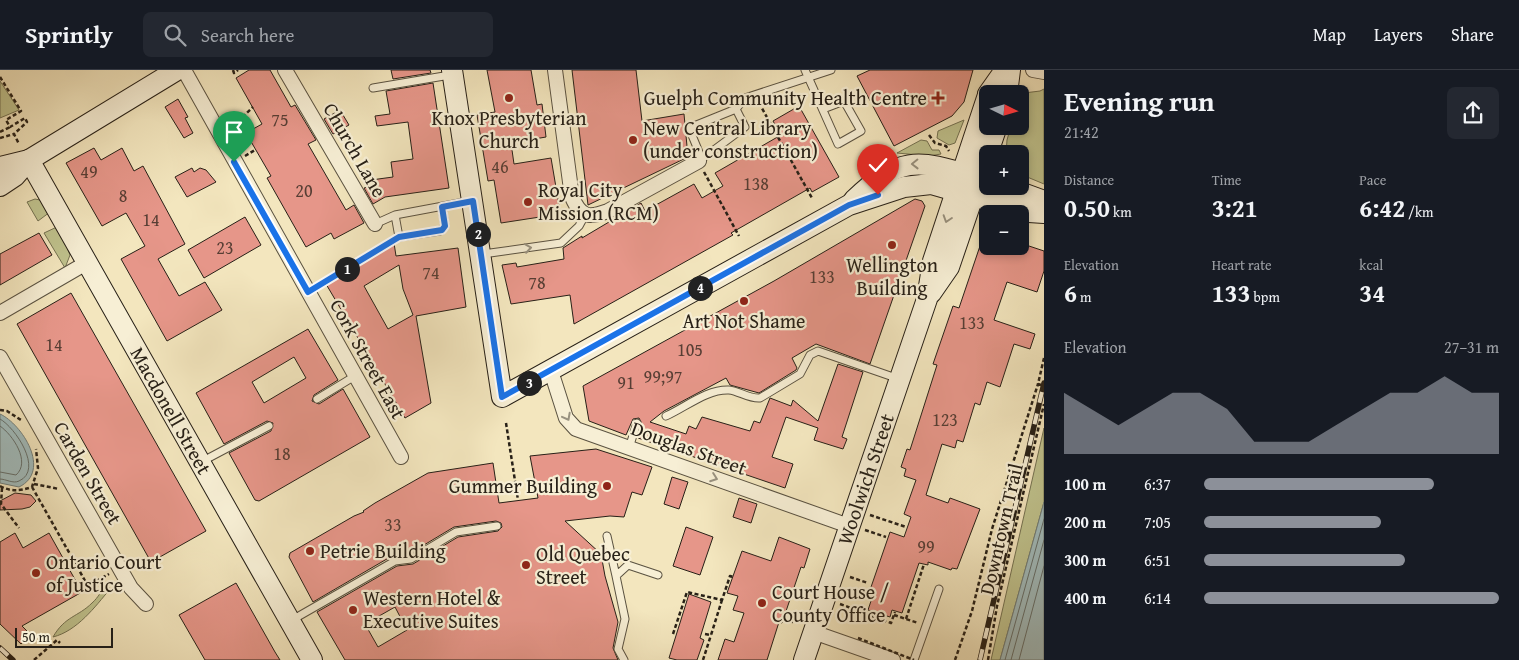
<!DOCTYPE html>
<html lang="en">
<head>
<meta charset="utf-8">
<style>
	body { margin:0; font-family:"Gentium Book Plus",serif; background:#242831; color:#f1f3f6; height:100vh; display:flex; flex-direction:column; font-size:19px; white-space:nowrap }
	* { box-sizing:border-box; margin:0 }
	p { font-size:16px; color:#9ea1a6 }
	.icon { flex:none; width:28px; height:28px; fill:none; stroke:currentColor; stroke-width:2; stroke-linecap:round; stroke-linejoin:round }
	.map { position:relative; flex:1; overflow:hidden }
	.side { display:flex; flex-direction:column; background:#171b24; width:475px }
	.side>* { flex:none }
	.needle { width:32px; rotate:95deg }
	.fabs { position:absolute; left:979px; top:15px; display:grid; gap:10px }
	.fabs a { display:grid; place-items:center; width:50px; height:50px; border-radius:8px; background:#171b24; box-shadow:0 2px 8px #0003; font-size:25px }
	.scale { position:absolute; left:15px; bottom:12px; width:98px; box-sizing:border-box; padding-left:5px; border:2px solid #272017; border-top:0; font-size:14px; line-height:18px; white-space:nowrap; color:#272017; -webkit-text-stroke:4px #f7efd5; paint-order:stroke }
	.pin { position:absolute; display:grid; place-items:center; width:42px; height:42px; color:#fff; margin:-51px -21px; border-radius:50% 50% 50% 0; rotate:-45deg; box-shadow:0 0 5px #0007 }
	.pin .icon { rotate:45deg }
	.km { position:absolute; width:25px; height:25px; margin:-12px; border-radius:50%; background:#222; color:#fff; font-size:14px; line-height:25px; text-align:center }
	.round { display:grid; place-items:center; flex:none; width:52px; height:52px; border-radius:8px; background:#242831 }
	.overview { display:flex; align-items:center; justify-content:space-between; height:85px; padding:0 20px }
	h1 { font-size:28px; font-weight:700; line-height:38px }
	.stats { display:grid; grid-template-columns:repeat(3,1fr); gap:8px; height:85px; padding:5px 20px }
	.stats div { display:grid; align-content:center }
	.stats b { font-size:25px; font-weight:700 }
	.stats small { font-size:14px; font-weight:400 }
	.stats p { font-size:14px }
	.chart { height:140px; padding:10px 20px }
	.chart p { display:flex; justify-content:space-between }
	.chart svg { width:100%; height:90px; margin-top:5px; fill:#8c9099; opacity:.7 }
	ul { padding:0 20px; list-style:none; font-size:16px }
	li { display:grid; grid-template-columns:80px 60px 1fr; align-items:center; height:38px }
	li i { height:12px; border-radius:6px; background:#8c9099 }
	header { display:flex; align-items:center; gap:30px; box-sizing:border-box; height:70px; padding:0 25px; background:#171b24; border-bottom:1px solid #363941 }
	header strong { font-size:24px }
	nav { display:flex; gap:28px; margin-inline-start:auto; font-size:18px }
	.search { width:350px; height:45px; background:#242831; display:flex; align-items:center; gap:12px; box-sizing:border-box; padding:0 18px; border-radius:8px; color:#9ea1a6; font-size:19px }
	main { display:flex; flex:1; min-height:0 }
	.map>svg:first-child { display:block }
	.green { fill:#c0c38e; stroke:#747252 }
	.water { fill:#a1bcbd; stroke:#707e7b }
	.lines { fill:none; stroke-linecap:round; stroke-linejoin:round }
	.shore { stroke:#646e6a; stroke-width:1 }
	.building { fill:#e69689; stroke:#272017; fill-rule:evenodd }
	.lane-casing { stroke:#5a5241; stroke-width:9 }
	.street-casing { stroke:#5a5241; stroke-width:16 }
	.secondary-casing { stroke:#272017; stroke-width:22 }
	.path { stroke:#272017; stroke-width:2.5; stroke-dasharray:4 2.5; stroke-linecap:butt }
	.lane { stroke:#f7efd5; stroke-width:7 }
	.street { stroke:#f7efd5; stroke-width:14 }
	.secondary { stroke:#f7efd5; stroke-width:20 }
	.rail-casing { stroke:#272017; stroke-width:5.5 }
	.rail { stroke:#f7efd5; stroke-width:4; stroke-dasharray:11; stroke-linecap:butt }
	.path-bridge { stroke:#272017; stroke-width:2.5; stroke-dasharray:4 2.5; stroke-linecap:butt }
	.oneway { stroke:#999280 }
	.route-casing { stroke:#fff; stroke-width:10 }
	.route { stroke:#1a73e8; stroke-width:6 }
	.poi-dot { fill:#8f2418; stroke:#f7efd5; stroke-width:2 }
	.labels { text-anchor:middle; stroke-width:4.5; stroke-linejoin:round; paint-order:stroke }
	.number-label { font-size:18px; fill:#573e34 }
	.poi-label { font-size:20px; fill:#272017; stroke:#f7efd5; text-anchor:start }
	.street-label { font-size:20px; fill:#272017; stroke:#f7efd5 }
</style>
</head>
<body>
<header>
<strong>Sprintly</strong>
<div class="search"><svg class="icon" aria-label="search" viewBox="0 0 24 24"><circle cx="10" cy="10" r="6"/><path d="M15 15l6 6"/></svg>Search here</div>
<nav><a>Map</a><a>Layers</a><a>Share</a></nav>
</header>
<main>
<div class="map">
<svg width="1044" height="590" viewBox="0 0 1044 590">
	<rect width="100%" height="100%" fill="#f3e6be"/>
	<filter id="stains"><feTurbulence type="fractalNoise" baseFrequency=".004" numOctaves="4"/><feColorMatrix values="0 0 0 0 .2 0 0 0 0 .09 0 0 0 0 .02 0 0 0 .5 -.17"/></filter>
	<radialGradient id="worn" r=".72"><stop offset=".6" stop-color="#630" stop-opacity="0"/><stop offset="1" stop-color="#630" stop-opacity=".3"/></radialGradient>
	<path class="green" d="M0,11l19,29 -19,8z
		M1044,19v95l-24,-10v-20h-14l1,-14 4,-14h9v-23l4,-10 16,-2z
		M964,50l-9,23 -6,2 -12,-7 1,-7z
		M921,70l6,1 5,9h7l2,4 -12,2 -32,-3z
		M35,129l5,1 10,12 -12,9 -11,-19z
		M59,156l11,29 -5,13 -21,-35z
		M1044,358v74l-44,158h-9z
		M108,516l2,3c-15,18 -33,42 -57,48 12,-21 25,-20 39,-34 7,-6 8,-12 16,-17z"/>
	<path class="water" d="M0,344c22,10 52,57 19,73l-19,-4z
		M1044,432v158h-44z"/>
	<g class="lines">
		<path class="shore" d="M0,349c15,8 44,51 19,62 -6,3 -13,-2 -19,-2
			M0,356c13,9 31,36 16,49l-16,-3
			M1005,590l39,-141
			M1011,590l33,-120
			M1019,590l25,-94"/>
	</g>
	<path class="building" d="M249,0h21l21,37 4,-2 21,35 -8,4 38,66 8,-5 10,18 -30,16 -3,-6 -25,14 -39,-69 4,-2 -25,-43 16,-9 -26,-46z
		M391,0h39l1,3 -38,6z
		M487,0h44l6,35 5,-1 4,33 -35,6 3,21 37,-6 8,47 -7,1 1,9 -52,8 -7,-43 -6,1 -11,-66 18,-3z
		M572,0h64l6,51 42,-7 4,43 -100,48z
		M870,0h103l-9,32 -12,14 -58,30 -37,-70z
		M433,13l16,105 -64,9 -12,7 -9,-16 8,-2 -1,-6 22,-3 -2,-15 22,-3 -5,-37 -31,4 -2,-10 15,-2 -4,-23z
		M178,29l10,18 -3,1 8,15 -9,5 -19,-31z
		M799,36l40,71 -27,15 -2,-4 -79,45 2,2 -159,89 -4,-29 -59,9 -9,-39 14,-2 1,4 47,-8 -1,-11 19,-12v2l59,-35 4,8 49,-27 8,14 21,-12 -8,-13 66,-38 -8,-14z
		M340,40l9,15 -16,9 -9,-15z
		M94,78l7,12 21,-12 12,23 9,-5 42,78 -27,15 21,37 26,-14 17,28 -55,31 -46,-82 24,-13 -19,-33 -24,13 -36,-63z
		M192,98l2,4 6,-4 6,2 10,12 -29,15 -12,-20z
		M915,129l7,2 3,5 -55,158 -54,-20 -24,14 5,10 -1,2 -37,23 -29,-8 -4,-7 -62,33 -14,11 36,12 3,-8 7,3 6,-12 48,14 4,-10 6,2 10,-25 21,8 2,-6 25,21 20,-57 25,8 -21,65 5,2 -4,10 -29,-9 4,-12 -32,-11 -14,40 21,7 -8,24 -147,-50 4,-14 -3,-6 -6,1 -7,16 -37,-14 -6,-35 191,-105z
		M245,147l16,28 -57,33 -16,-28z
		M39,163l13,22 -52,30v-31z
		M394,173l2,13 62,-8 8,59 -50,9 15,87 -26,15 -79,-134zM399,195l4,24 10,26 -25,14 -24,-43z
		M981,173l7,3h32v-3l24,8v20l-7,21 -30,-10 -13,38 41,14 -5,15 -16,-5 -14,43 -13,-5 -7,23 -5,-2 -12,39 -6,-2 -2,8 -13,-4 -16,51 22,8 2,-5 30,11 -23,60 -5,-1 -1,2 -23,-8v3l-9,-2 -17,50 -10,-3 -2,7 -22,-7 6,-18 -4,-2 20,-58 14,5 7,-20 -7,-3 12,-34 -12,-4 2,-7 -5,-2 6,-18 3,1 27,-85 -4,-1 20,-58 6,2z
		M71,223l135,238 -55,31 -134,-238z
		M308,259l30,51 -24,15 -2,6 7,3 24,-15 27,48 -111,64 -4,-1 -26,-47 42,-22 2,-8 -6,-2 -43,23 -28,-51zM294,287l12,21 -42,25 -12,-21z
		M596,379l56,18 -10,28 -10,-3 -8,25 -14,-1 -45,5 36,33 4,22 13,46 -5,26 5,12h-273l-28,-48 80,-46 16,-2 45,-27 40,-6 4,-4 -1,-4 -5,-2 -42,6 -45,27 -17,2 -79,46 -24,-45 1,-4 64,-37 10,-4 -1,-1 12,-8 53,-30 65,-10 6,40 39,-5 -8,-42zM395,537l12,23 -29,17 -13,-23z
		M672,407l16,5 -9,27 -15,-5z
		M15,423l16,2 5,6 -6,6 -8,2 -22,1v-9z
		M739,428l18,6 -6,19 -18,-6z
		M686,457l27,10 -13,38 -27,-9z
		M15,463l8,15 26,-15 33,59 -60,34 9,9 -10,9 -21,-20v-82z
		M779,467l31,12 -6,19 -3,-1 -19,56 -3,-1 -12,38h-49l7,-21 9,3 10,-29 -11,-3 5,-14 -11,-3 15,-42 29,10z
		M236,513l39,69 5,8h-75l-26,-45z
		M689,524l22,8 -11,36 4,2 -7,20h-20l-8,-2z"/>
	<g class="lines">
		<g class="lane-casing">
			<path id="lane" d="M805,0l33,74 23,-13 -17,-30 -21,8
				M373,18l77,-13
				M736,39l9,-11 86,-28
				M699,91l46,-34 -9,-18 -47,19 12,29
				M395,145l4,22 41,-6 5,-5 -3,-19
				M375,154l20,-9 75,-14
				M483,184l78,-11 18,-17 6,-11
				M317,329l38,-23
				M666,346c20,-9 41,-27 63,-26 10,1 20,9 31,8l40,-24 10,-19 8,-4 81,28
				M629,378l8,-25
				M201,392l68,-36
				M607,466l9,40
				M292,550l103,-59 16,-2 45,-27 41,-6
				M624,590l-6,-11 7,-30 -9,-43 12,-11 30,10
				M914,590l25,-71"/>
		</g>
		<g class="street-casing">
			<path id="street" d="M184,0l217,387
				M285,0l90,154
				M555,0l17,127c9,21 17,21 36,14l91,-50
				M1033,0l11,2
				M0,243l88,-51
				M0,287l123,217 8,14 15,16
				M551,301l15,47 10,11 273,97
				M813,562l80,28"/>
		</g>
		<g class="secondary-casing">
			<g id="secondary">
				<path d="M452,0l50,327 347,-192 55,-18 27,-3 98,28 15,1"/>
				<path d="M988,24l17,-24"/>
				<path d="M1007,24l3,-24"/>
				<path id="s1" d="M29,90l283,500"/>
				<path d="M0,97l29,-7"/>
				<path d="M0,116l15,-10 14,-16 148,-90"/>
				<path d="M1003,116l41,15"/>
				<path d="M854,130c45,-43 62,-42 120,-23"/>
				<path d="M931,223l18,-26 48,-141"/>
				<path id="s2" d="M804,590l123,-361 6,-38 55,-166"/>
			</g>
		</g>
		<path class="path" d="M233,0l1,3 4,-3
			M0,7l21,34 -15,9 4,7 15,-9 2,4 -13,12 5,10
			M759,33l53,95
			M233,56l20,-19
			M0,62l10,-5
			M929,65l6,8 11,3 3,5
			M0,68l14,-4
			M245,86l10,-6
			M704,102l35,64
			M319,216l72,-44
			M1044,288l-6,26 6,2
			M0,340l7,1 14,9
			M506,353l12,77
			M34,414l25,5
			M0,416c11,6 20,5 32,1l6,-19 -2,-19
			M32,417l56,99 21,-12
			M2,418l-1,16 18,24
			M870,445l36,12
			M865,460l21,7
			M850,507l18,6
			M840,534l51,19 4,-11
			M894,545l24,8
			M906,549l18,-55
			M784,550l9,2
			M673,564l14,-42 35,8 8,-24 3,1
			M705,564l6,1 11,-35
			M34,590l23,-20 3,3
			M703,590l8,-25
			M955,590l17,-49 20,-82 46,-145
			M988,590l9,-54 47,-202"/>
		<use href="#lane" class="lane"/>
		<use href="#street" class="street"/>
		<use href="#secondary" class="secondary"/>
		<g class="rail-casing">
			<path id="rail" d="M0,578l13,12
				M980,590l64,-277"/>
		</g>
		<use href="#rail" class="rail"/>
		<path class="path-bridge" d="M858,568l56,22"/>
	</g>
	<defs><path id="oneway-chevron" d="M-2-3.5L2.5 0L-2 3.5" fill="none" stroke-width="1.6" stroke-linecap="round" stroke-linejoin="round" transform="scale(1.25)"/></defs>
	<g class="oneway">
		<use href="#oneway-chevron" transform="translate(915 94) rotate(179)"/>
		<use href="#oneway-chevron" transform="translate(947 149) rotate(108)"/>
		<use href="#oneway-chevron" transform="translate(528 178) rotate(-8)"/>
		<use href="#oneway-chevron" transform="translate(567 347) rotate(62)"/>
		<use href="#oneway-chevron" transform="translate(714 408) rotate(20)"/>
	</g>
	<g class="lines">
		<g class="route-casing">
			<path id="route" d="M234,92l74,130 91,-55 43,-7 3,-4 -3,-19 31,-6 29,196 347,-192 29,-10"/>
		</g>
		<use href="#route" class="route"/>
	</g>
	<g class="poi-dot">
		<circle cx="509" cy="28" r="5"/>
		<path d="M935.5 20.5h5v5h5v5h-5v5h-5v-5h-5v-5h5z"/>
		<circle cx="633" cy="70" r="5"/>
		<circle cx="528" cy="132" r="5"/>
		<circle cx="892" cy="175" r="5"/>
		<circle cx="744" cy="231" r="5"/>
		<circle cx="607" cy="416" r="5"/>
		<circle cx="310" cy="481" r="5"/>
		<circle cx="526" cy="495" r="5"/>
		<circle cx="36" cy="503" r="5"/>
		<circle cx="762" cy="533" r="5"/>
		<circle cx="353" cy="540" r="5"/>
	</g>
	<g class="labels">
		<g class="number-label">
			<text x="280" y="56">75</text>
			<text x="500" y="103">46</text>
			<text x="89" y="108">49</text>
			<text x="756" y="120">138</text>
			<text x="304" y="127">20</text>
			<text x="123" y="132">8</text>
			<text x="151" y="156">14</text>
			<text x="225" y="184">23</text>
			<text x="431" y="209">74</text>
			<text x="822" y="213">133</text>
			<text x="537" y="219">78</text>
			<text x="972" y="259">133</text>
			<text x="54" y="281">14</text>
			<text x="690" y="286">105</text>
			<text x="663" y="313">99;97</text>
			<text x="626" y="319">91</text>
			<text x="945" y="356">123</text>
			<text x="282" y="390">18</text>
			<text x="393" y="461">33</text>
			<text x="926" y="483">99</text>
		</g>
		<g class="poi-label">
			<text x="927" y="35" text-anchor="end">Guelph Community Health Centre</text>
			<text x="509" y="55" text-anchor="middle">Knox Presbyterian<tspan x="509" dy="23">Church</tspan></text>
			<text x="643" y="65">New Central Library<tspan x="643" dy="23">(under construction)</tspan></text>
			<text x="538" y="127">Royal City<tspan x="538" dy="23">Mission (RCM)</tspan></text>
			<text x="892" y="202" text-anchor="middle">Wellington<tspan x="892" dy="23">Building</tspan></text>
			<text x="744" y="258" text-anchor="middle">Art Not Shame</text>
			<text x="597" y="423" text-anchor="end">Gummer Building</text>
			<text x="320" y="488">Petrie Building</text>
			<text x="536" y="491">Old Quebec<tspan x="536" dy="23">Street</tspan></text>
			<text x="46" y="499">Ontario Court<tspan x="46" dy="23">of Justice</tspan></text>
			<text x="772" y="529">Court House /<tspan x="772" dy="23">County Office</tspan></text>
			<text x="363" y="535">Western Hotel &amp;<tspan x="363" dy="23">Executive Suites</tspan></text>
		</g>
		<g class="street-label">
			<text transform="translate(355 80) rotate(60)" y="7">Church Lane</text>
			<text transform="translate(368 289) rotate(61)" y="7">Cork Street East</text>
			<text dy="7" stroke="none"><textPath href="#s1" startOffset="288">Macdonell Street</textPath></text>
			<text transform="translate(689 378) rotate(20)" y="7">Douglas Street</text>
			<text transform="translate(88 403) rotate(60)" y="7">Carden Street</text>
			<text dy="7" stroke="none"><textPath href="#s2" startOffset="191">Woolwich Street</textPath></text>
			<text transform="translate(1001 459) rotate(-77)" y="7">Downtown Trail</text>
		</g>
	</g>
	<rect width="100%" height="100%" filter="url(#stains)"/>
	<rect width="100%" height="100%" fill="url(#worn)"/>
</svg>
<div class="fabs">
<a><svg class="needle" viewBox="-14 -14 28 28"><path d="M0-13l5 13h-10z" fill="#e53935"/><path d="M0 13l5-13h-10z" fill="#9ea1a6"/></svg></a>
<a>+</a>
<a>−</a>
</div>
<div class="scale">50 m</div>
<div class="pin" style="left:234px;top:92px;background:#1e9e55"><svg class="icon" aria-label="arrive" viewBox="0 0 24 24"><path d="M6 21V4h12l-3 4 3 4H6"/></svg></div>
<div class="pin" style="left:878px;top:125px;background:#d93025"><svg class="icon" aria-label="check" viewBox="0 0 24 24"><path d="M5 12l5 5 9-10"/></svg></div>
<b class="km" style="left:347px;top:199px">1</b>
<b class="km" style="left:478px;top:164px">2</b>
<b class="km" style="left:529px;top:313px">3</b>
<b class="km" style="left:700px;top:218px">4</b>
</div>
<section class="side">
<div class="overview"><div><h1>Evening run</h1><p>21:42</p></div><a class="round"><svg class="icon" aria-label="share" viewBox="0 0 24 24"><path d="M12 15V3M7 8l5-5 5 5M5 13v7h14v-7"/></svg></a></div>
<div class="stats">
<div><p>Distance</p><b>0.50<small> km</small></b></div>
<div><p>Time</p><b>3:21</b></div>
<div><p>Pace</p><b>6:42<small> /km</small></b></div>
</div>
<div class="stats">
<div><p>Elevation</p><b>6<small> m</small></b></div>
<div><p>Heart rate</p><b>133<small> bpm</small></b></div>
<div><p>kcal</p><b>34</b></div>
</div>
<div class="chart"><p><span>Elevation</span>27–31 m</p>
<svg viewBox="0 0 160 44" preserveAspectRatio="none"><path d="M0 44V14L10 22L20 30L30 22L40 14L50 14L60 22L70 38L80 38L90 38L100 30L110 22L120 14L130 14L140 6L150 14L160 14V44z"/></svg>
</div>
<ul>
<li><b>100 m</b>6:37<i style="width:78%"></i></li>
<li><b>200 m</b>7:05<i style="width:60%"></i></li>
<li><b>300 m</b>6:51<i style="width:68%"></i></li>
<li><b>400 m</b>6:14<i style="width:100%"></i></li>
</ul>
</section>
</main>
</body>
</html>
